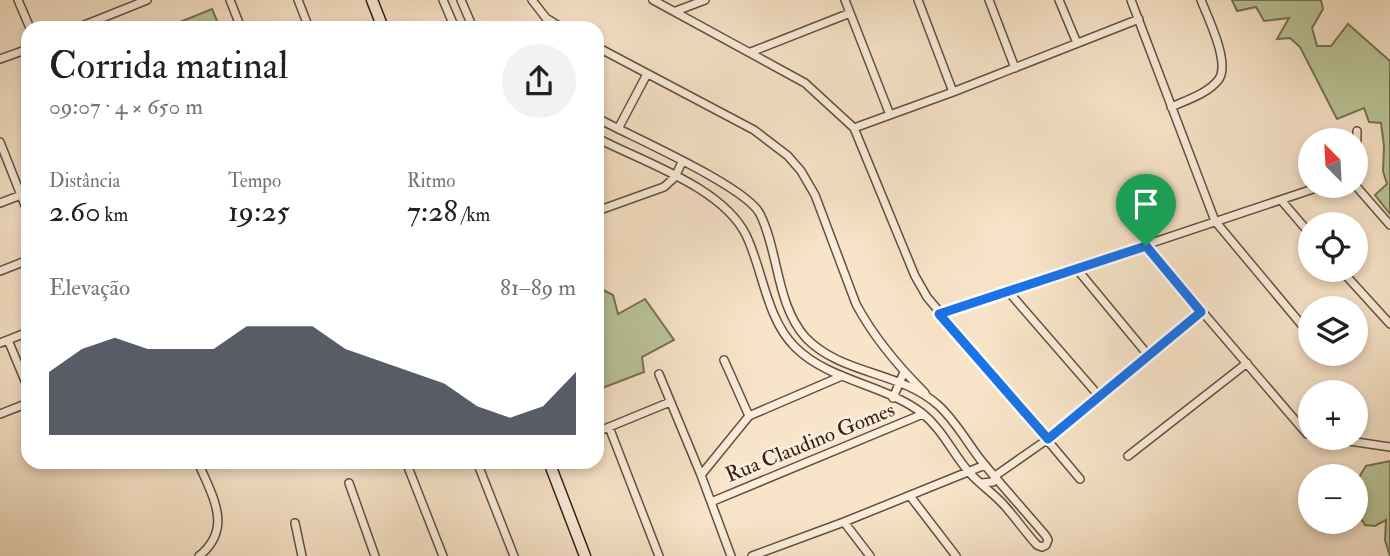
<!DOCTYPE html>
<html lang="pt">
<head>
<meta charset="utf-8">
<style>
	body { margin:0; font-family:"IM FELL Double Pica",serif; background:#f2f2f2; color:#202124; height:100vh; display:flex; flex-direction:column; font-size:26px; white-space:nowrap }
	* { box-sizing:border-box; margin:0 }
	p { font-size:23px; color:#757577 }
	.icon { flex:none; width:38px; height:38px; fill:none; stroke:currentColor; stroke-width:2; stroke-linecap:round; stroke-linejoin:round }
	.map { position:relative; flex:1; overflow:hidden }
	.panel { position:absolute; left:21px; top:21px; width:583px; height:448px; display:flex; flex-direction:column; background:#fff; border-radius:21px; box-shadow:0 4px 10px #0003 }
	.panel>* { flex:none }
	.needle { width:46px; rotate:336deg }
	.tools { position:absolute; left:1298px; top:128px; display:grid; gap:14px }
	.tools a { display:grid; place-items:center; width:70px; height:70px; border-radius:50%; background:#fff; box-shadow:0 4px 10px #0003; font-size:35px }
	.pin { position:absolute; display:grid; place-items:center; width:60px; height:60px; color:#fff; margin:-72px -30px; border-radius:50% 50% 50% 0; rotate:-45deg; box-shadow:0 0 7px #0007 }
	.pin .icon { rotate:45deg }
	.round { display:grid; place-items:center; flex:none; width:74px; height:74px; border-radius:37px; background:#f2f2f2 }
	.head { display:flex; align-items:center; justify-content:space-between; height:119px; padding:0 28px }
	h1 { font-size:38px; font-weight:600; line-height:52px }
	.figures { display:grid; grid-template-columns:repeat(3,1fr); gap:10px; height:119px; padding:7px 28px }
	.figures div { display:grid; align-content:center }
	.figures b { font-size:30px; font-weight:600 }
	.figures small { font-size:19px; font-weight:400 }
	.figures p { font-size:19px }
	.chart { height:196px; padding:14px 28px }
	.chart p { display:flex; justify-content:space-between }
	.chart svg { width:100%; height:126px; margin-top:7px; fill:#111827; opacity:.7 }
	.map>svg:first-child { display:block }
	.green { fill:#bac599; stroke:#767255; stroke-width:2 }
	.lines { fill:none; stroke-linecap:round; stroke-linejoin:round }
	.street-casing { stroke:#64503f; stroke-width:10 }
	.secondary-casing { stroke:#331f11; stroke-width:13 }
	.street { stroke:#faeddc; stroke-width:7 }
	.secondary { stroke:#faeddc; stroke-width:10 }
	.route-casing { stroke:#fff; stroke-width:14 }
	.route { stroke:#1a73e8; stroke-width:9 }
	.labels { text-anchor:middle; stroke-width:6; stroke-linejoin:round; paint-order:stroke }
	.street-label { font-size:21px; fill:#331f11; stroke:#faeddc }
</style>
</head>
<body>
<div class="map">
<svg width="1390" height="556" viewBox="0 0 1390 556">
	<rect width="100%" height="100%" fill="#f8e4c9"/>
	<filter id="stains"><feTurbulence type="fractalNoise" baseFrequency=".00286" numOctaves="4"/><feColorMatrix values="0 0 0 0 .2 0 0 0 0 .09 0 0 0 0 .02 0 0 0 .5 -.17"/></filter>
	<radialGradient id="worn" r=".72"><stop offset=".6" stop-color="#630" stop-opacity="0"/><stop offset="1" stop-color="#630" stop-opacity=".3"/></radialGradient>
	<path class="green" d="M1232,0h89l2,9 -11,19 5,18h14l17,-22 42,37v153l-15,-19 12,-11 -4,-13 1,-25 -3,-23 -12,-1 -5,-14 -27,11 -37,-72 -10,-9 -13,1 12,-21 -25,3 -8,-14 -19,4z
		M212,9l8,19h-55z
		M601,289l12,6 5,19 27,-15 29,41 -32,17 2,15 -47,18v-99z
		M1390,461v95l-5,-16 1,-20 -11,6 -10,-1 -6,-10 -3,-33 10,-16z"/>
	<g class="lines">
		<g class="street-casing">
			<path id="street" d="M18,0l12,28
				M230,0l11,28
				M298,0l11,28
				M443,0l12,28
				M461,0l12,28
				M532,0l14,18 16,10
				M653,0l152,83 49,45 61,148 12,21 153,182
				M845,0l45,115
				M918,0l35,92
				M989,0l26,68
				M1059,0l18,43
				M1131,0l84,221 96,115
				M676,11l29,-11
				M77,28l70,-28
				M597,47l157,83 34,26 13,15 14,24 41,109c18,34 42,62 69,89
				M751,52l99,-39
				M0,59l28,-10
				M1171,107c16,-7 38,-14 48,-28 11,-17 -11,-61 -18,-79
				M597,118c33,18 149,68 163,96 19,38 16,91 46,124 36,37 94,33 132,67 16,14 29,37 42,54 21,26 44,51 66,77l2,4 -2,5 -4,2 -5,-2c-12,-13 -22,-28 -34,-41 -11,-12 -25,-21 -35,-33 -16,-19 -26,-42 -46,-58 -38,-29 -93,-32 -127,-66 -29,-29 -32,-77 -49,-112 -24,-48 -103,-73 -149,-97
				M854,128l99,-36 186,-73
				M618,129l29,-55
				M0,142l28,71
				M1356,175l1,-44
				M1356,186l34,39
				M1281,200l30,35
				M0,203l21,-8
				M597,211l67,-24 11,-10 7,-15
				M1146,246l161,188 4,1
				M1076,268l72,87
				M1341,270l49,54
				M0,271l28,-11
				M1007,290l92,106
				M939,314l383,-128
				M8,340l20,48
				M0,343l28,-11
				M724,360l25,56
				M659,374l42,101 30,81
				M893,398l11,-26
				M0,414l28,-11
				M609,427l50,129
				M597,432l73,-30
				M1329,438l61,9
				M1128,456l119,-93
				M198,462c14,34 36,66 1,94
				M406,462l37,94
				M477,462l37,94
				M701,475l48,-59 93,-40
				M349,483l26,73
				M981,483l12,-1 2,-6 53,-37 153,-127
				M910,496l46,60
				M711,502l212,-88
				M844,522l26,34
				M295,523l7,33
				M752,556l92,-34 141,-57"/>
		</g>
		<g class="secondary-casing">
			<path id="secondary" d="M372,0l11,28
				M549,462l36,94"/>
		</g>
		<use href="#street" class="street"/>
		<use href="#secondary" class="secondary"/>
	</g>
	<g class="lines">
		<g class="route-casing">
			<path id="route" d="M1146,246l55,66 -153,127 -109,-125z"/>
		</g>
		<use href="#route" class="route"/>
	</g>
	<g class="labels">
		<g class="street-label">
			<text transform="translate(810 442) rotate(-22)" y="7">Rua Claudino Gomes</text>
		</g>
	</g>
	<rect width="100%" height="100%" filter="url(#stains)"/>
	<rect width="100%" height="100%" fill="url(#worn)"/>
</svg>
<div class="tools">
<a><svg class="needle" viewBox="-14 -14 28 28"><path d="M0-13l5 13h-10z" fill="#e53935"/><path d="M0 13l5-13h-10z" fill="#757577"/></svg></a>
<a><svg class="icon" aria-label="locate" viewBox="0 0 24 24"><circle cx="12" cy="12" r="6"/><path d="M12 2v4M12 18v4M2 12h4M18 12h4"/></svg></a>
<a><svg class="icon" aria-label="layers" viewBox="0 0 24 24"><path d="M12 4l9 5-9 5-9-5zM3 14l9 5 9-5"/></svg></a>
<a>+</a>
<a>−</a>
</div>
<div class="pin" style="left:1146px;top:246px;background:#1e9e55"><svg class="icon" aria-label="arrive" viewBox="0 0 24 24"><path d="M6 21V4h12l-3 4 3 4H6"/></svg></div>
<section class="panel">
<div class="head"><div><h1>Corrida matinal</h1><p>09:07 · 4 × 650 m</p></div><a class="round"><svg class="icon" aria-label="share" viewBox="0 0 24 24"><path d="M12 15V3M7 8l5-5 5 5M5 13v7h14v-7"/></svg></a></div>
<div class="figures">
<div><p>Distância</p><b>2.60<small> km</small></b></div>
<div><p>Tempo</p><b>19:25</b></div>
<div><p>Ritmo</p><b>7:28<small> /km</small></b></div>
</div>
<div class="chart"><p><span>Elevação</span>81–89 m</p>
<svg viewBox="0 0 160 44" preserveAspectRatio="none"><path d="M0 44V22L10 14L20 10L30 14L40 14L50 14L60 6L70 6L80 6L90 14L100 18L110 22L120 26L130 34L140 38L150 34L160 22V44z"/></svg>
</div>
</section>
</div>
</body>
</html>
